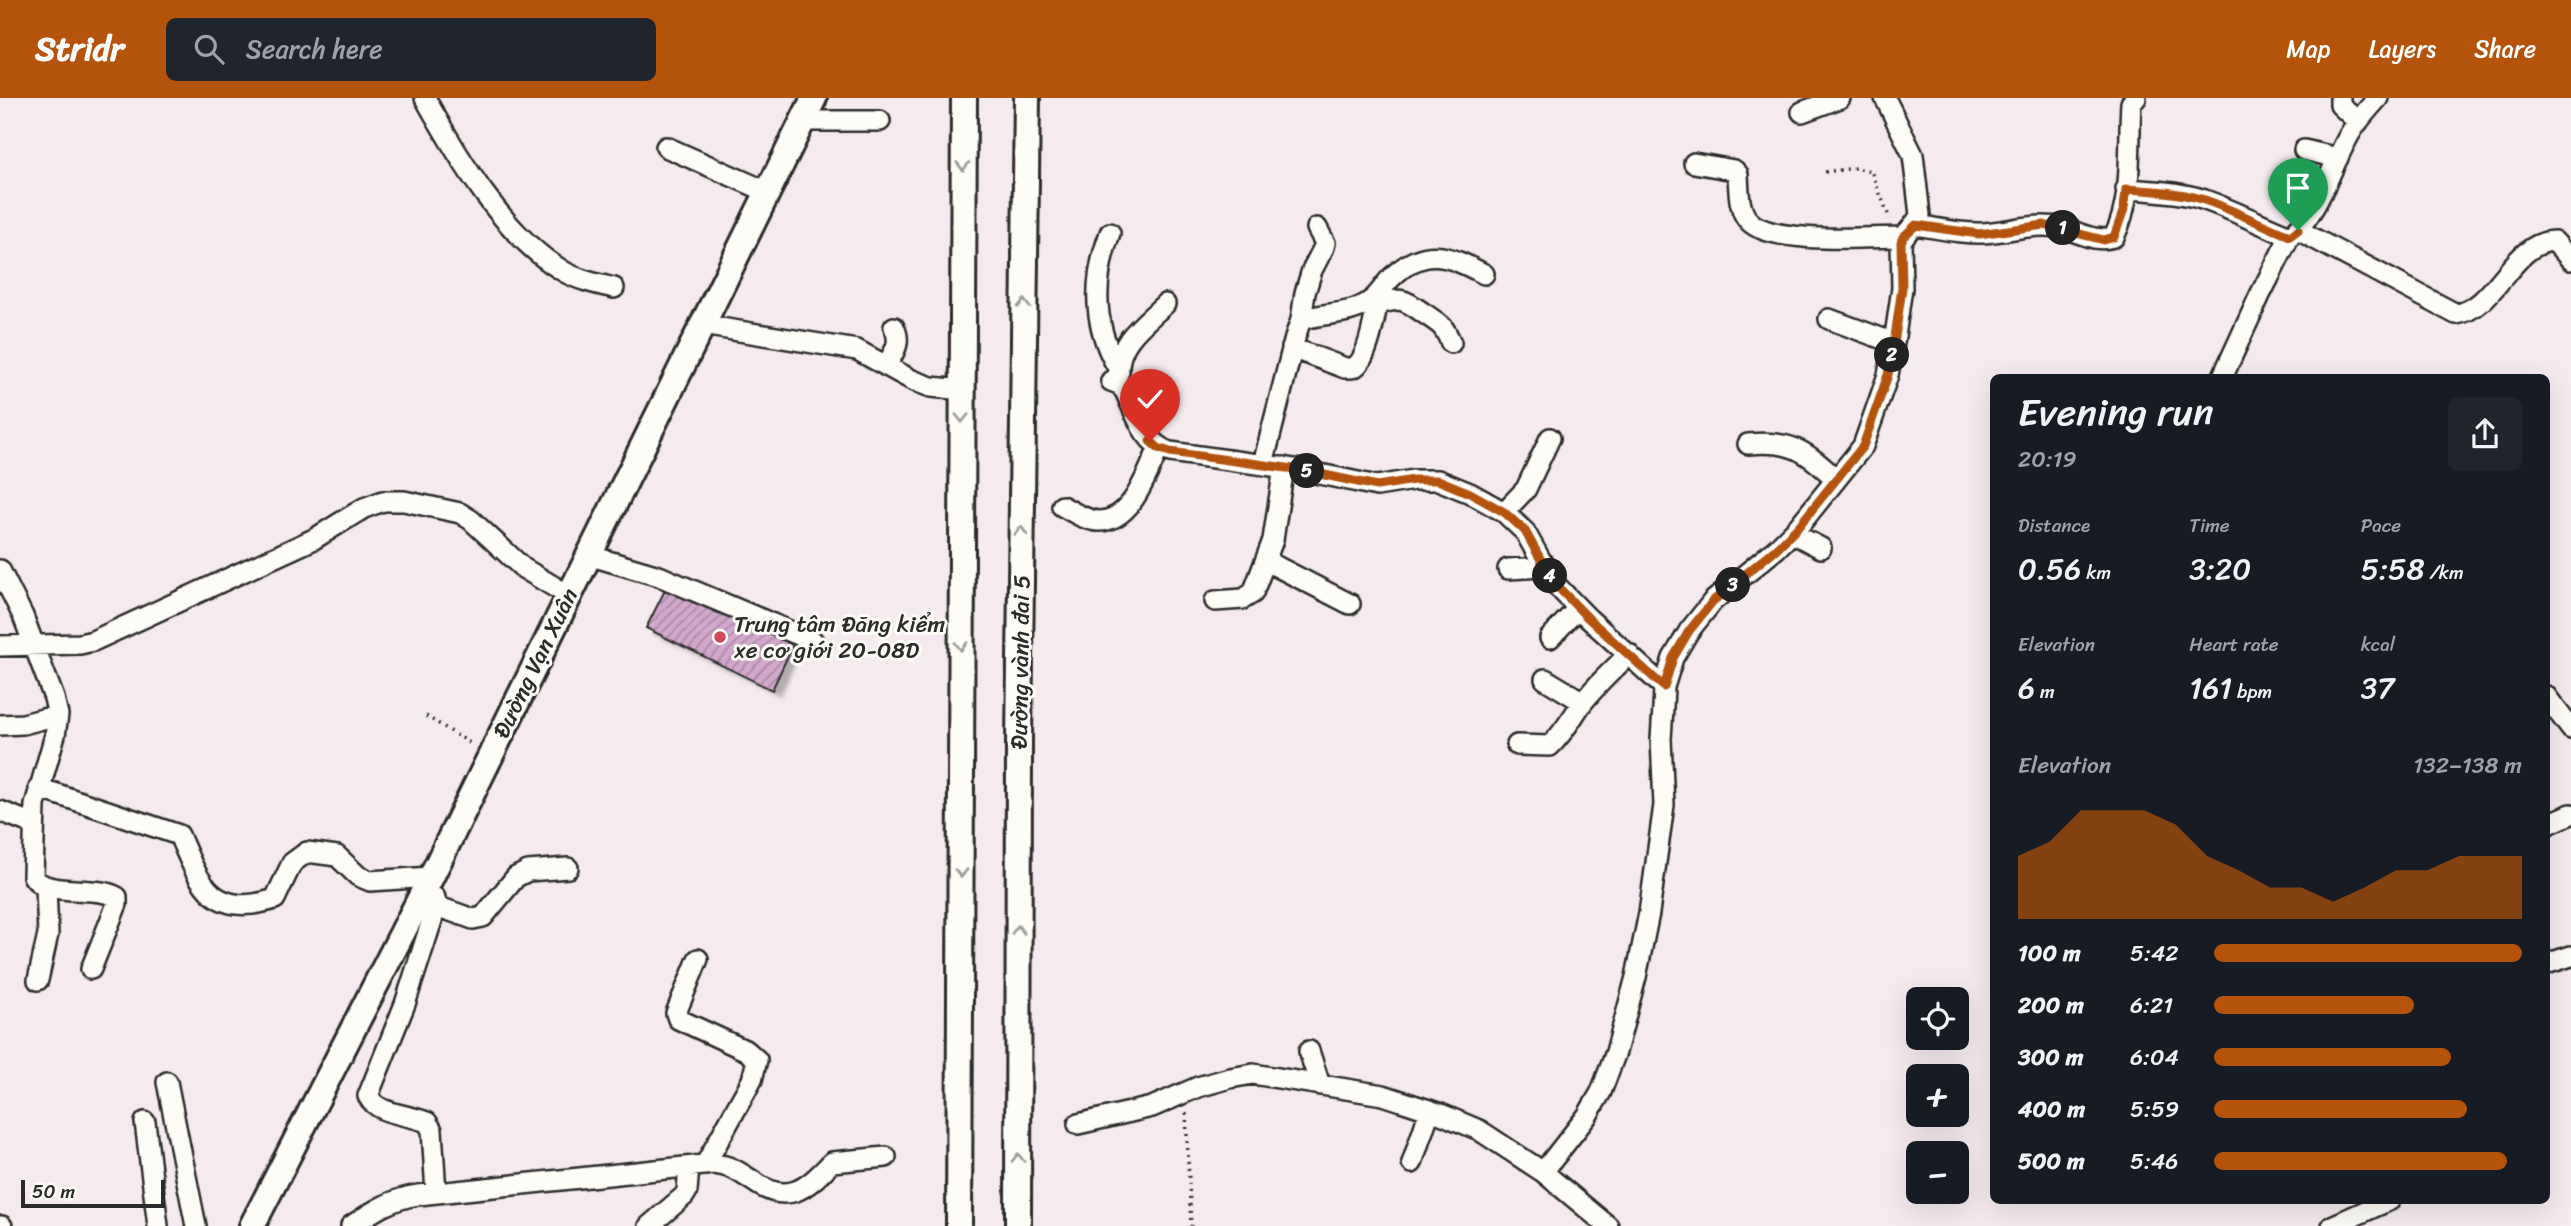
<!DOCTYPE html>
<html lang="en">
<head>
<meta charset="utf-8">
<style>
	body { margin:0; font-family:Sriracha,sans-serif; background:#20242c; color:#f1f3f6; height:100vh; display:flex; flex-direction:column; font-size:26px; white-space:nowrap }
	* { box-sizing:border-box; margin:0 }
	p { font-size:23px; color:#9ea1a6 }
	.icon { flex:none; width:38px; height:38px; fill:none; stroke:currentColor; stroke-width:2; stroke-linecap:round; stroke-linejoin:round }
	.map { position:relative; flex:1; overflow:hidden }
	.details { position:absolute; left:1990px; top:276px; width:560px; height:830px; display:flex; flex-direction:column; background:#171b24; border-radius:10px; box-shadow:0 7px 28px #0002 }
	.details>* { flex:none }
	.buttons { position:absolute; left:1906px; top:889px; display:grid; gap:14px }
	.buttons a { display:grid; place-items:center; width:63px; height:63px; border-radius:10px; background:#171b24; box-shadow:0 7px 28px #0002; font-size:35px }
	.scale { position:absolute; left:21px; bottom:18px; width:144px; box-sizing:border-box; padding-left:7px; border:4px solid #2b2b2b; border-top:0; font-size:19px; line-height:24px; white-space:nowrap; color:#2b2b2b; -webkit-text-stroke:5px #fdfcf7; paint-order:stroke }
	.pin { position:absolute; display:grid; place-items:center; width:60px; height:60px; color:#fff; margin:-72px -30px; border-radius:50% 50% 50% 0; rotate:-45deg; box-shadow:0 0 7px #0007 }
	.pin .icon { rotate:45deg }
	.km { position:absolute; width:35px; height:35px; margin:-18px; border-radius:50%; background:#222; color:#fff; font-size:19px; line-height:35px; text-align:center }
	.round { display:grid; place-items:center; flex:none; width:74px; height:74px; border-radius:10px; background:#20242c }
	.overview { display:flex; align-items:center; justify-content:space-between; height:119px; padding:0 28px }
	h1 { font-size:38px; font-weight:600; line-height:52px }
	.metrics { display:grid; grid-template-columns:repeat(3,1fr); gap:10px; height:119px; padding:7px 28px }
	.metrics div { display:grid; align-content:center }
	.metrics b { font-size:30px; font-weight:600 }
	.metrics small { font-size:19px; font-weight:400 }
	.metrics p { font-size:19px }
	.chart { height:196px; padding:14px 28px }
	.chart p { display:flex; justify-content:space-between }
	.chart svg { width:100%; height:126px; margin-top:7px; fill:#b45309; opacity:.7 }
	ul { padding:0 28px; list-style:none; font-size:23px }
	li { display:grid; grid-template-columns:112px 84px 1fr; align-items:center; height:52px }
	li i { height:18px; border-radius:9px; background:#b45309 }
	header { display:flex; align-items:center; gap:42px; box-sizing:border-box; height:98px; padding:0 35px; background:#b45309; color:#fff }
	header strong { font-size:33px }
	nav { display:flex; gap:38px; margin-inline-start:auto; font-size:24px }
	.search { width:490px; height:63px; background:#20242c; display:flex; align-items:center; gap:18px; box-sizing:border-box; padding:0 24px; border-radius:10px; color:#9ea1a6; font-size:26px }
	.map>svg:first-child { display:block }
	.building { fill:url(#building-hatch); stroke:#2b2b2b; stroke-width:2; filter:url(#shadow) }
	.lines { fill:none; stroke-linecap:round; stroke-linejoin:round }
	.minor-casing { stroke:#2b2b2b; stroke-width:24 }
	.major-casing { stroke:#2b2b2b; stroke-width:30 }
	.path { stroke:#2b2b2b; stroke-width:3.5; stroke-dasharray:2 5; stroke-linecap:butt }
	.minor { stroke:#fdfcf7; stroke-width:19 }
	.major { stroke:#fdfcf7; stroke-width:24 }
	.oneway { stroke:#9e9e9b }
	.route-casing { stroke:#fff; stroke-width:14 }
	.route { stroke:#b45309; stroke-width:9 }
	.poi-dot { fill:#d1495b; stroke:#fdfcf7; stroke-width:2.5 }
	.labels { text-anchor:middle; stroke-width:6; stroke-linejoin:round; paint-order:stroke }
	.poi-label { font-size:23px; fill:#2b2b2b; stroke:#fdfcf7; text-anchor:start }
	.street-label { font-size:23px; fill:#2b2b2b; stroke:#fdfcf7 }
</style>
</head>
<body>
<header>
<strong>Stridr</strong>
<div class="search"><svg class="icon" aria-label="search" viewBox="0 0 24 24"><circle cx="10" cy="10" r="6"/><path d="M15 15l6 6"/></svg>Search here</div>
<nav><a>Map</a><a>Layers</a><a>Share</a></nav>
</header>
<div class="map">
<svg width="2571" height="1128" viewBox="0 0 2571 1128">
	<defs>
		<pattern id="building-hatch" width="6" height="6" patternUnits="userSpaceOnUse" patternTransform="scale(1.75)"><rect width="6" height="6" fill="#d3a8cc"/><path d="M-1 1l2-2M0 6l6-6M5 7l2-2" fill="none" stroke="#ab89a6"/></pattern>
		<filter id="shadow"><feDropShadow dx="8" dy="4.5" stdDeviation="2" flood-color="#0004"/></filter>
	</defs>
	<rect width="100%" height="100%" fill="#f5ebee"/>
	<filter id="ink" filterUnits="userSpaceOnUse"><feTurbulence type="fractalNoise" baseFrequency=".0143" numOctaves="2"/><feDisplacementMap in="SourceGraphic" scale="14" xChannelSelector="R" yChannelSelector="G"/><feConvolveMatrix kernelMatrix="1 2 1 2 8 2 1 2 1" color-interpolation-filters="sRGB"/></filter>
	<g filter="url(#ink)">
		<path class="building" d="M668,486l125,61 -21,45 -126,-62z"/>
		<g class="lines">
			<g class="minor-casing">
				<path id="minor" d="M425,0c33,59 78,137 138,173 15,9 34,13 51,17
					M2340,0v7l18,17
					M1802,14l38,-14
					M803,23h77
					M666,49l102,45
					M2304,52l34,8
					M1694,65l40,7 4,4c1,15 0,36 11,47 23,24 120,16 154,16
					M2126,91c29,2 60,3 87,14 26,10 51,23 77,33
					M1916,127c21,3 44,9 65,8 27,-1 54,-11 81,-5 18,4 32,15 52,9 20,-39 14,-91 17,-134l5,-5
					M2298,132l158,84c40,-5 56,-72 98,-73l17,19
					M1110,135c-17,46 -18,92 8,135
					M1377,207c26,-9 27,-5 48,9 16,11 18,10 26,29
					M1829,221l65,24
					M1301,222l4,-27 7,-23 12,-23 1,-4 -8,-15
					M702,227l155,25 55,30 19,7 22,2
					M1292,250l53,20c5,0 8,1 11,-2 13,-10 20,-55 23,-72
					M886,268c8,-14 16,-23 8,-39
					M1119,274c-2,-30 26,-49 46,-68
					M2222,280l38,-83 30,-59c29,-22 42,-73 61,-104 7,-12 17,-23 27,-34
					M1111,283l8,3 6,7c11,23 19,53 45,61l131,18 76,16 37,-6h24l32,13 34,19 21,20 28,50 35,36 76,69
					M1748,346c44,-4 56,6 88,35
					M1263,366l33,-130 5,-14c22,-8 48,-4 68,-18 10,-6 14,-16 22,-24 33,-33 57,-23 93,-4
					M1062,408c11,6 23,14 36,15 34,1 49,-48 61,-73
					M1504,414l22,-23 24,-51
					M1792,435l29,15
					M588,457l71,21 154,65
					M1266,463l84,43
					M1508,471l36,-2
					M0,472l23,46 31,82 4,17 -3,20 -20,70 -2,71c12,22 61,8 84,21v7l-26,65
					M1215,503l28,-2 10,-6 20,-53 11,-73
					M1550,540l28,-30
					M0,548l80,-2 13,-3 221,-102 50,-31 19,-7h21l56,12 11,7 52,48 45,27
					M1545,581l38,23
					M2546,598l25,33
					M0,627l23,-1 35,-9
					M1517,647l33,1c14,-13 22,-29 33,-44 14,-18 30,-32 46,-48
					M39,690l140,47c21,49 33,84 96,64l17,-36 15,-11 30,4 21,20 12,5 61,-4
					M0,713l33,13
					M2546,727l25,-11
					M427,798l8,2 1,8 -2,8 -29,90 -37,92c10,19 40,18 59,26l5,8 4,63
					M436,808l37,13 10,-2 33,-40 12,-6 40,-3
					M698,861l-22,54 2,6 69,32 10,9 -5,20 -47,85
					M2546,866l25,-8
					M38,882l10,-46 -2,-46
					M1309,953l11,34
					M167,984l29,144
					M145,1024l13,104
					M1078,1026l74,-17 46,-20 32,-9 23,-4 130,21 58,19 38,16 64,42 65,54
					M1412,1065l18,-53
					M1543,1074l44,-56 14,-24 15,-40 20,-75 13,-64 15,-108 -3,-66 2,-31 1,-21 9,-29 16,-27 24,-30 63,-52 22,-22 65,-81 25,-71 6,-32 8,-55 -1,-46c4,-10 14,-15 19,-27l-7,-60 -28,-57
					M0,1128h2
					M351,1128c22,-15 40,-27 67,-31l295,-31c17,1 26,8 40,17 35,25 53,8 79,-19l54,-5
					M649,1128l35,-30 3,-5 2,-24
					M2332,1128l58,-26"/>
			</g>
			<g class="major-casing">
				<path id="major" d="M252,1128l179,-349 383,-779
					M959,1128l5,-1128
					M1018,1128l1,-484 8,-644"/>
			</g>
			<path class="path" d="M1825,74l30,-4 16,3 19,48
				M426,618l47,29
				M1186,1015l5,113"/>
			<use href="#minor" class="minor"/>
			<use href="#major" class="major"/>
		</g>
		<defs><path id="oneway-chevron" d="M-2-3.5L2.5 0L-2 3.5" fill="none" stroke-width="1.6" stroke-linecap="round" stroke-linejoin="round" transform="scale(1.75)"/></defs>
		<g class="oneway">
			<use href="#oneway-chevron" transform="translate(963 68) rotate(90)"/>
			<use href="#oneway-chevron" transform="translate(1024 206) rotate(-89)"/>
			<use href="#oneway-chevron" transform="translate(962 320) rotate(90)"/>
			<use href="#oneway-chevron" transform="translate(1021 433) rotate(-89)"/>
			<use href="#oneway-chevron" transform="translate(961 548) rotate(90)"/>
			<use href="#oneway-chevron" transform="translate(961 775) rotate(90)"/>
			<use href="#oneway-chevron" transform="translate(1018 832) rotate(-90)"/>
			<use href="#oneway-chevron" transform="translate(1018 1060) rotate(-90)"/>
		</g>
	</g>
	<g class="lines" filter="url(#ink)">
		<g class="route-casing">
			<path id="route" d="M1150,343l8,7 12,4 131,18 76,16 37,-6h24l32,13 34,19 21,19 28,51 35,36 76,69 9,-29 16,-27 24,-30 63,-52 22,-22 65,-81 25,-71 6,-31 8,-56 -1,-46 2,-5 13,-12 63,9 65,-9 60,15 10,-3 10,-28 2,-20c29,2 59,3 87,14 26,10 51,23 77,33l8,-6"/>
		</g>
		<use href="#route" class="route"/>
	</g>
	<circle class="poi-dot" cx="720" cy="539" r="7"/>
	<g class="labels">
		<g class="poi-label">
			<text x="734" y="534">Trung tâm Đăng kiểm<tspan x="734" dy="26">xe cơ giới 20-08D</tspan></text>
		</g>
		<g class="street-label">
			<text transform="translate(1020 564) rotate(-89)" y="8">Đường vành đai 5</text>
			<text transform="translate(535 565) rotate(-64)" y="8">Đường Vạn Xuân</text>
		</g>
	</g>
</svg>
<div class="buttons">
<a><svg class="icon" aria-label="locate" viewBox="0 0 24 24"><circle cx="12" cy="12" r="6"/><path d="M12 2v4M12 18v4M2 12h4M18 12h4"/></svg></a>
<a>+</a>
<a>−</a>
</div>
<div class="scale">50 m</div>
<div class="pin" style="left:2298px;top:132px;background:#1e9e55"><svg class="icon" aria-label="arrive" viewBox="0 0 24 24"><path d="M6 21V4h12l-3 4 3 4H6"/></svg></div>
<div class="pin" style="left:1150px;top:343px;background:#d93025"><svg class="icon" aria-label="check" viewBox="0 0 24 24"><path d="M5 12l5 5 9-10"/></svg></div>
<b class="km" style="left:2063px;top:130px">1</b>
<b class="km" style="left:1892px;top:257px">2</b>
<b class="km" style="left:1733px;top:487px">3</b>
<b class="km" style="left:1550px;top:478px">4</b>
<b class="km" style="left:1307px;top:373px">5</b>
<section class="details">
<div class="overview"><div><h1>Evening run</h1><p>20:19</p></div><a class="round"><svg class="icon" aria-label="share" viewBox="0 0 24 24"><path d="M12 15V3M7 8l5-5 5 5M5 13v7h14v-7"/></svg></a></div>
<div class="metrics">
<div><p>Distance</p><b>0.56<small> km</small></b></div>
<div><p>Time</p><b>3:20</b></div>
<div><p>Pace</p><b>5:58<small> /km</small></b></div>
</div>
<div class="metrics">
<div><p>Elevation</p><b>6<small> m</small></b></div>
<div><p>Heart rate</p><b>161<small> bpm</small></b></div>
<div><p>kcal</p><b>37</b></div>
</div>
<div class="chart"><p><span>Elevation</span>132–138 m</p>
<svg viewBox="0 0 160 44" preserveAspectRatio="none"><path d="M0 44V22L10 17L20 6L30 6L40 6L50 11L60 22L70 27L80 33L90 33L100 38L110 33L120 27L130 27L140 22L150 22L160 22V44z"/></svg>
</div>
<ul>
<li><b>100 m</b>5:42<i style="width:100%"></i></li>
<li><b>200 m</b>6:21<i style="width:65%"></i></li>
<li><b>300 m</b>6:04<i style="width:77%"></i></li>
<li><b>400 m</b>5:59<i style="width:82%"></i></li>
<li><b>500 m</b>5:46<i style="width:95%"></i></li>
</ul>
</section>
</div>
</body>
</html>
